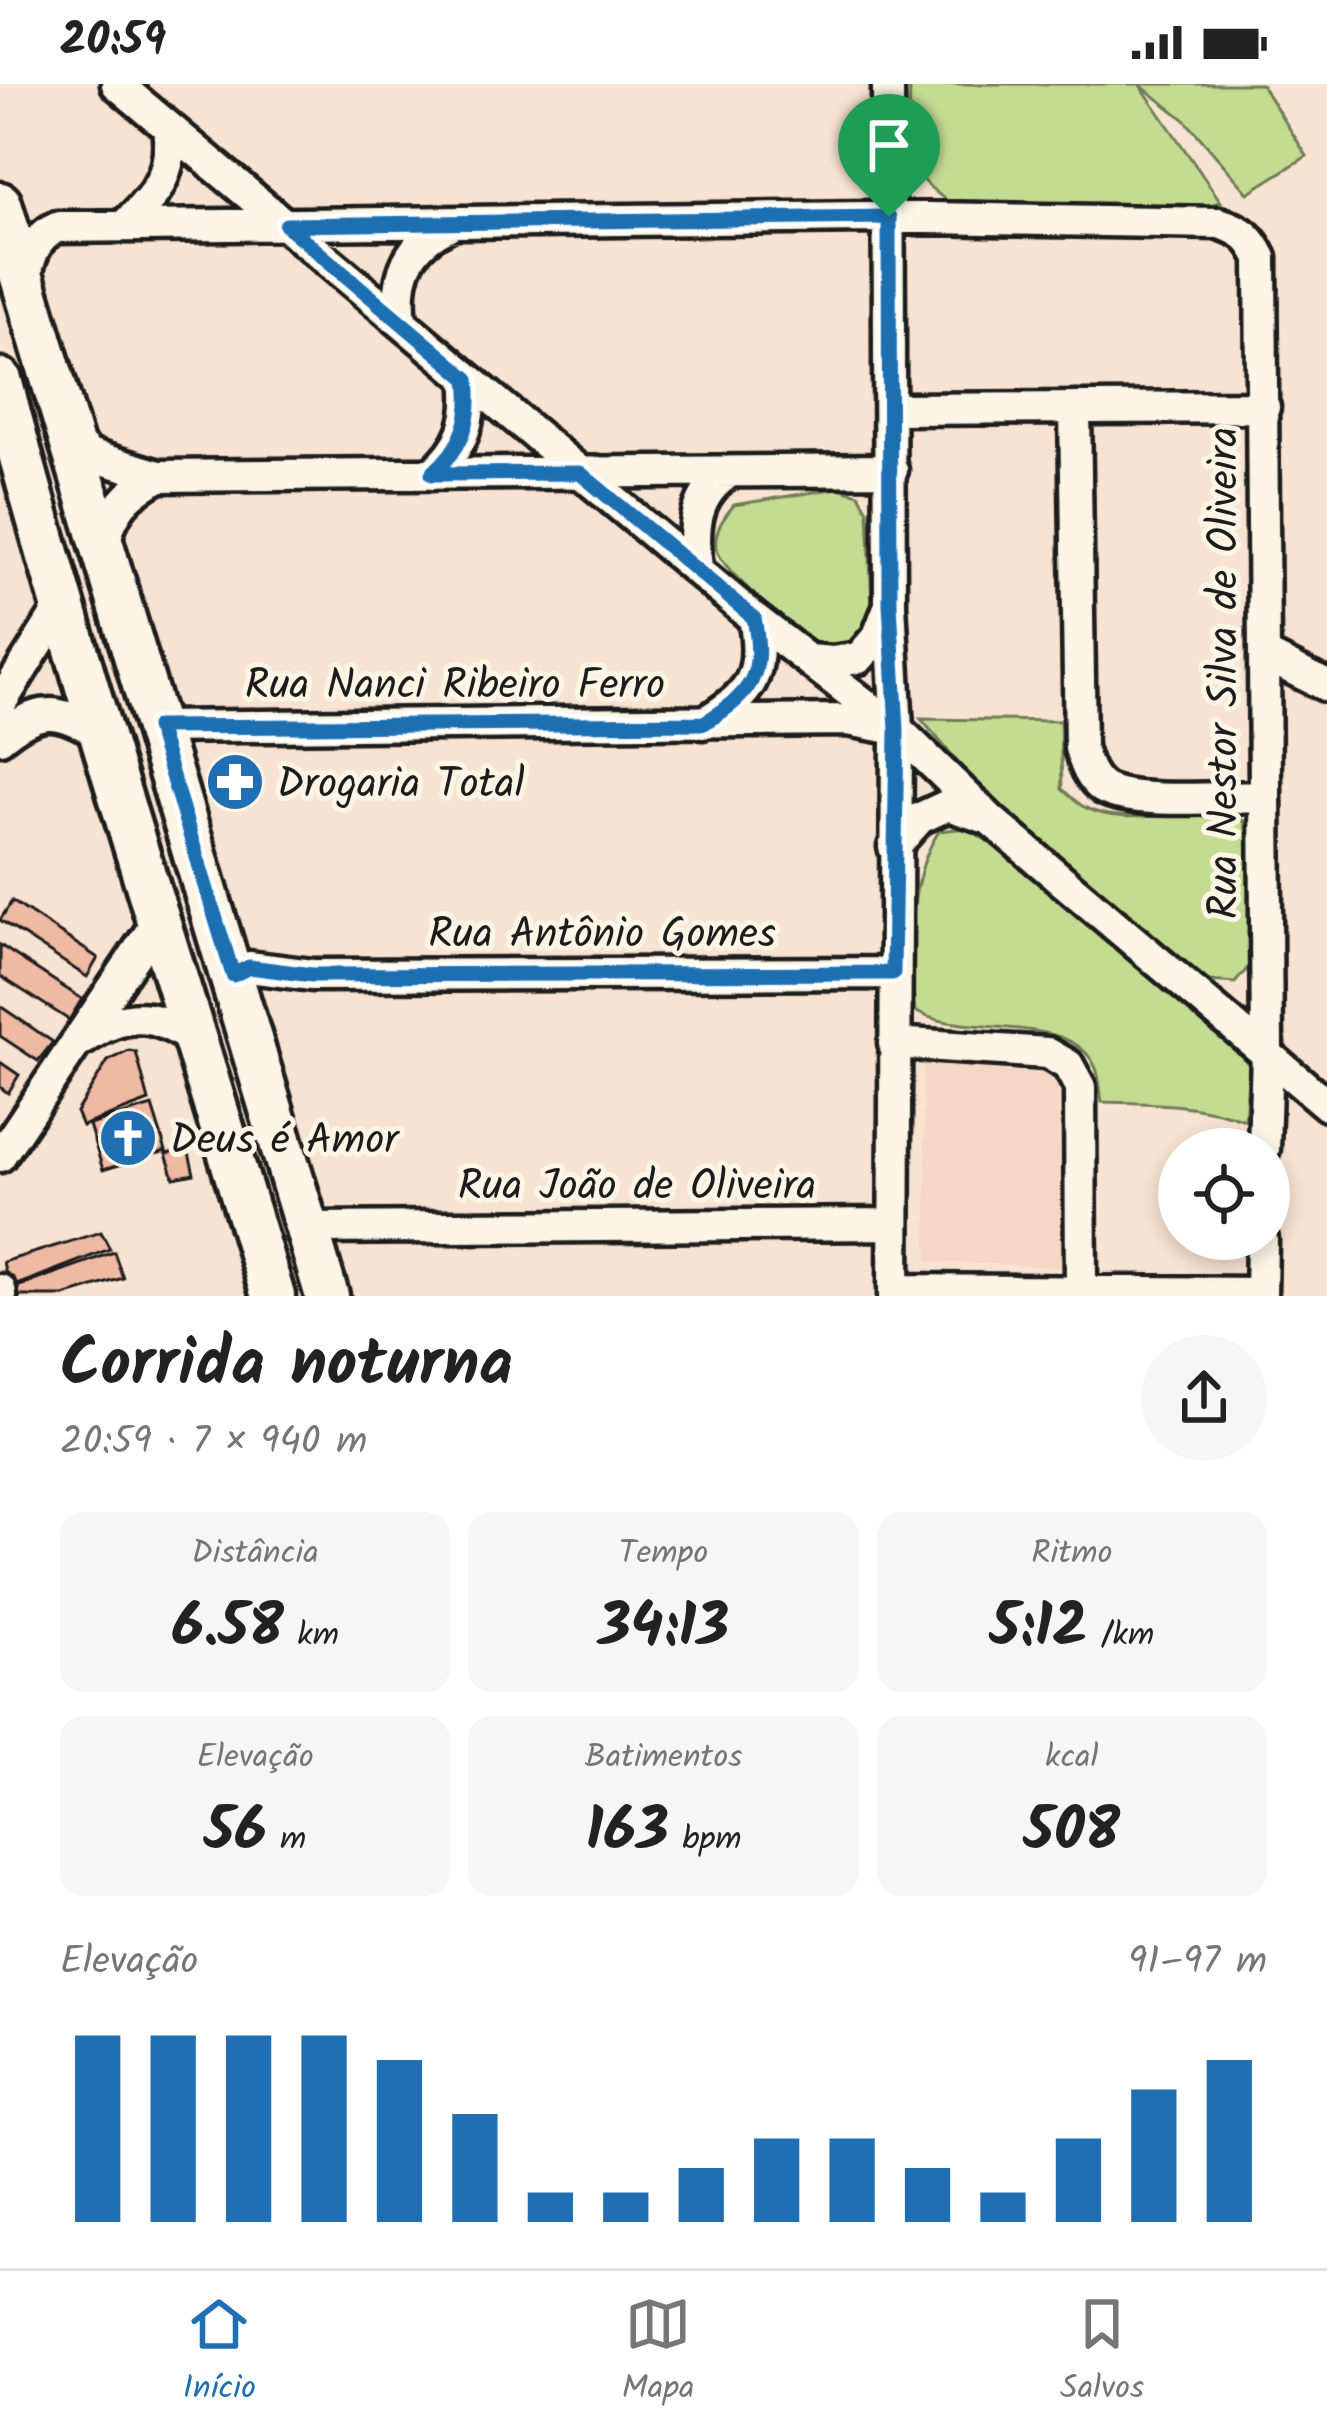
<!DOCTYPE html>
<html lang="pt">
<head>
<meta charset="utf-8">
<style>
	body { margin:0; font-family:Kalam,sans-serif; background:#f6f6f6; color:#222; height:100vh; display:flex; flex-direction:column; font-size:45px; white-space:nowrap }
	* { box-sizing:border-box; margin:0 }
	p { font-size:39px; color:#767676 }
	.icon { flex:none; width:66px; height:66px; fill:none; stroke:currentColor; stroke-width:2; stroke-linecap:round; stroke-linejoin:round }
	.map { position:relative; height:1212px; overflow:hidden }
	.sheet { display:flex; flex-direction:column; background:#fff; flex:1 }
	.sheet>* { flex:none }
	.fabs { position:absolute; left:1158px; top:1044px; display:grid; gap:24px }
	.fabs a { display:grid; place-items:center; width:132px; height:132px; border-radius:50%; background:#fff; box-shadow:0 6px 18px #0003; font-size:60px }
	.pin { position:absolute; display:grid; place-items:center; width:102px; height:102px; color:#fff; margin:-123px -51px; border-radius:50% 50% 50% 0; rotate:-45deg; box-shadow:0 0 12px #0007 }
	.pin .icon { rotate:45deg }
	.round { display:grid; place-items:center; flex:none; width:126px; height:126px; border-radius:63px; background:#f6f6f6 }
	.overview { display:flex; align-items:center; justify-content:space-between; height:204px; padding:0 60px }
	h1 { font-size:66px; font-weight:800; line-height:90px }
	.metrics { display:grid; grid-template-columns:repeat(3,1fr); gap:18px; height:204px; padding:12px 60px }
	.metrics div { display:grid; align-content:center; border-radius:24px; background:#f6f6f6; text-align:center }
	.metrics b { font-size:60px; font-weight:800 }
	.metrics small { font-size:33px; font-weight:400 }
	.metrics p { font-size:33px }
	.chart { height:336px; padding:24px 60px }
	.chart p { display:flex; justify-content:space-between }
	.chart svg { width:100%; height:216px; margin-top:12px; stroke:#1f6fb2; stroke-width:6 }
	.status { display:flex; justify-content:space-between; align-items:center; height:84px; padding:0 60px; background:#fff; direction:ltr }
	.status svg { height:33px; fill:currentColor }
	.menu { display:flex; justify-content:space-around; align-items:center; height:168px; border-top:3px solid #e0e0e0; background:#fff; font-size:33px; color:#767676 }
	.menu a { display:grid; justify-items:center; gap:6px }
	.menu .selected { color:#1f6fb2 }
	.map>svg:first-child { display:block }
	.built { fill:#f6d6c4 }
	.green { fill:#c4dc92; stroke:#707c57; stroke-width:3 }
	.building { fill:#f0b9a4; stroke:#1c1c1c; stroke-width:3 }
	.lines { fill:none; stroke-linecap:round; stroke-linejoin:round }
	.street-casing { stroke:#1c1c1c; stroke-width:39 }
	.secondary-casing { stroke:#1c1c1c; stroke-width:51 }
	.street { stroke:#fcf5e5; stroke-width:30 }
	.secondary { stroke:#fcf5e5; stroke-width:42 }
	.route-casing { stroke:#fff; stroke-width:24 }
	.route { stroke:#1f6fb2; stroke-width:15 }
	.labels { text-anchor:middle; stroke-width:10; stroke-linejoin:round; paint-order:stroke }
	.street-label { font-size:42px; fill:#1c1c1c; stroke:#fcf5e5 }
	.poi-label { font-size:42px; fill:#1c1c1c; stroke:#fcf5e5; text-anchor:start }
</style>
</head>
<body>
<div class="status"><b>20:59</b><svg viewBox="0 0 49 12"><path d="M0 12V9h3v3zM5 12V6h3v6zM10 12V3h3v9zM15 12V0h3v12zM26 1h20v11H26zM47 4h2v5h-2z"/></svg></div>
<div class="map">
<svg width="1327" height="1212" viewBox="0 0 1327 1212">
	<rect width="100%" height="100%" fill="#f8e3d2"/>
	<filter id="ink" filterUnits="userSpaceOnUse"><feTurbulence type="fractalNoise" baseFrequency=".00833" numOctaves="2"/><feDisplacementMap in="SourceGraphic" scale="24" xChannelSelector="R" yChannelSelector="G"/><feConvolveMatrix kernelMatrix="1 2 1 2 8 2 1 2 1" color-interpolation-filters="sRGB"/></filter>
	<g filter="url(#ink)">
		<path class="built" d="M923,982l119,4 16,8 3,189 -133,-5z"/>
		<path class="green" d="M910,0h351l46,72 -59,37 -64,-74 -44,-34 81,117 -20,5 -250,-4c-54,-33 -41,-63 -41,-119z
			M838,404l21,6 9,17 4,94 -17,36c-12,3 -25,8 -37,3 -21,-10 -99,-75 -102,-97 -2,-17 8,-30 18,-42z
			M921,635l139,2 2,68c7,6 15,14 22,18 46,24 111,-6 160,14l8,30v112l-17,20 -26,-2 -39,-26 -186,-162z
			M966,744c98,56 182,142 266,217l17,20 -4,55c-46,-17 -95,-17 -143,-18 -2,-11 -2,-28 -8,-38 -28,-53 -132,-25 -179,-53 -5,-59 -9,-129 24,-180z"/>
		<path class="building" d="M12,817l86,57 -11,19 -87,-57z
			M0,861l82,54 -13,21 -69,-44z
			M0,922l53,36 -15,19 -38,-25z
			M129,967l7,1 13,49 -67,25 -6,-14 32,-51z
			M0,978l19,13 -11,18 -8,-6z
			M152,1022l14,45 -63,19 -14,-45z
			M188,1065l6,25 -20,4 -8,-24z
			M101,1148l9,17 -101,39 -6,-26z
			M114,1168l9,26 -59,18h-48l-2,-8z"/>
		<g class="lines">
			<g class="street-casing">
				<path id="street" d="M117,0l637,534 143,111 95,92 335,284
					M888,0l2,520 7,125 -3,567
					M124,142c30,-28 51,-54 44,-97
					M25,197c4,-23 10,-44 32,-54l812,-10 350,6c23,7 32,14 42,35l6,795 -3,96
					M401,236c-6,-45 7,-76 48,-95
					M1075,324l5,340c5,15 9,30 23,40 28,17 124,9 160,9
					M891,325l373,-2
					M74,357l15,14 70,21 733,-6
					M432,390c31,-27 41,-54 36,-95
					M104,462c7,-36 23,-53 55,-70
					M697,484c-5,-39 -3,-74 33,-96
					M1265,571l62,31
					M809,576l23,2 27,-4 19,-22 10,-26
					M0,620l64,-102
					M703,639c49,-29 62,-48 51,-105
					M157,643l691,-7 43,8
					M0,654c40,-33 57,-29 100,-5
					M894,763l26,-29 28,-13 36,12
					M233,891l16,-8 63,8 581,-2
					M84,955c42,-30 74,-27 114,5
					M894,959l153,10 21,12 12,22 1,202
					M0,1072l158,-235
					M307,1144l587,-4
					M0,1206l1,6
					M894,1206l367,3
					M1261,1212l1,-57"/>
			</g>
			<g class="secondary-casing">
				<path id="secondary" d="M0,120l327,1092
					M0,296c82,308 182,611 273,916"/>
			</g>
			<use href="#street" class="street"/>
			<use href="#secondary" class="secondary"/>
		</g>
	</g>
	<g class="lines" filter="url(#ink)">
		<g class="route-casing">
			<path id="route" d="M889,133l1,387 7,126 -4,243 -581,2 -63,-8 -16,8 -76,-248 547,-4c48,-29 61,-48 50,-105l-174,-145 -148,1c31,-27 41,-54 36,-95l-182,-154z"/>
		</g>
		<use href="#route" class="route"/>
	</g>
	<defs>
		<g id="pharmacy-disc" transform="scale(3)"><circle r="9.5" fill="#1f6fb2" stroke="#fcf5e5"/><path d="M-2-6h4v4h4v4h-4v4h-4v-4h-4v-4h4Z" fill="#fff"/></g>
		<g id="church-disc" transform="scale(3)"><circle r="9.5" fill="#1f6fb2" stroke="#fcf5e5"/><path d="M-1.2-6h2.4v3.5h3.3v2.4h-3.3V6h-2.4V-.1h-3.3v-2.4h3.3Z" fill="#fff"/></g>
	</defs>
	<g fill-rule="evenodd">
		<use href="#pharmacy-disc" x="235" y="698"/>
		<use href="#church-disc" x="128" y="1054"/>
	</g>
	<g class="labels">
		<g class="street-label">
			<text transform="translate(1222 589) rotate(-90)" y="15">Rua Nestor Silva de Oliveira</text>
			<text x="455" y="614">Rua Nanci Ribeiro Ferro</text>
			<text x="602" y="863">Rua Antônio Gomes</text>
			<text x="637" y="1115">Rua João de Oliveira</text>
		</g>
		<g class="poi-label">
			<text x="277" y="713">Drogaria Total</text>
			<text x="170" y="1069">Deus é Amor</text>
		</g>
	</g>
</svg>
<div class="fabs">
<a><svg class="icon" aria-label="locate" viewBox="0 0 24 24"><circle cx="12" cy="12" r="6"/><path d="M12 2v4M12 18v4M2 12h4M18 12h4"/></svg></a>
</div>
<div class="pin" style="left:889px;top:133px;background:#1e9e55"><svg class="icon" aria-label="arrive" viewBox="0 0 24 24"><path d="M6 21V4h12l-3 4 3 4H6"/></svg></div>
</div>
<section class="sheet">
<div class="overview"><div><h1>Corrida noturna</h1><p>20:59 · 7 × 940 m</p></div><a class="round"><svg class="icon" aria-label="share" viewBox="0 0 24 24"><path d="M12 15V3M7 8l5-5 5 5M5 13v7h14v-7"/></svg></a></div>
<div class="metrics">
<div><p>Distância</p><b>6.58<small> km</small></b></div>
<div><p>Tempo</p><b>34:13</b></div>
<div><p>Ritmo</p><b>5:12<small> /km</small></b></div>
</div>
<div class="metrics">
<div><p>Elevação</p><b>56<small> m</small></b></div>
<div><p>Batimentos</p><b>163<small> bpm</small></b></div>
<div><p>kcal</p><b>508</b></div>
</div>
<div class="chart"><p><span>Elevação</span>91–97 m</p>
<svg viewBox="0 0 160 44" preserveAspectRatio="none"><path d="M5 44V6M15 44V6M25 44V6M35 44V6M45 44V11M55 44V22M65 44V38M75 44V38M85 44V33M95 44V27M105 44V27M115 44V33M125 44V38M135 44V27M145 44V17M155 44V11"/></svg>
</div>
</section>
<nav class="menu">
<a class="selected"><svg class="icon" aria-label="home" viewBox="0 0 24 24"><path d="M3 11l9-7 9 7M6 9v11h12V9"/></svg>Início</a>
<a><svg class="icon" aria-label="map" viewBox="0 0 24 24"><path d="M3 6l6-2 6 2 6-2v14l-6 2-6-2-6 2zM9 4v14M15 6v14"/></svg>Mapa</a>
<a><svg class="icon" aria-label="saved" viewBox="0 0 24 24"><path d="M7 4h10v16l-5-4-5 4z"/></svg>Salvos</a>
</nav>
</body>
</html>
